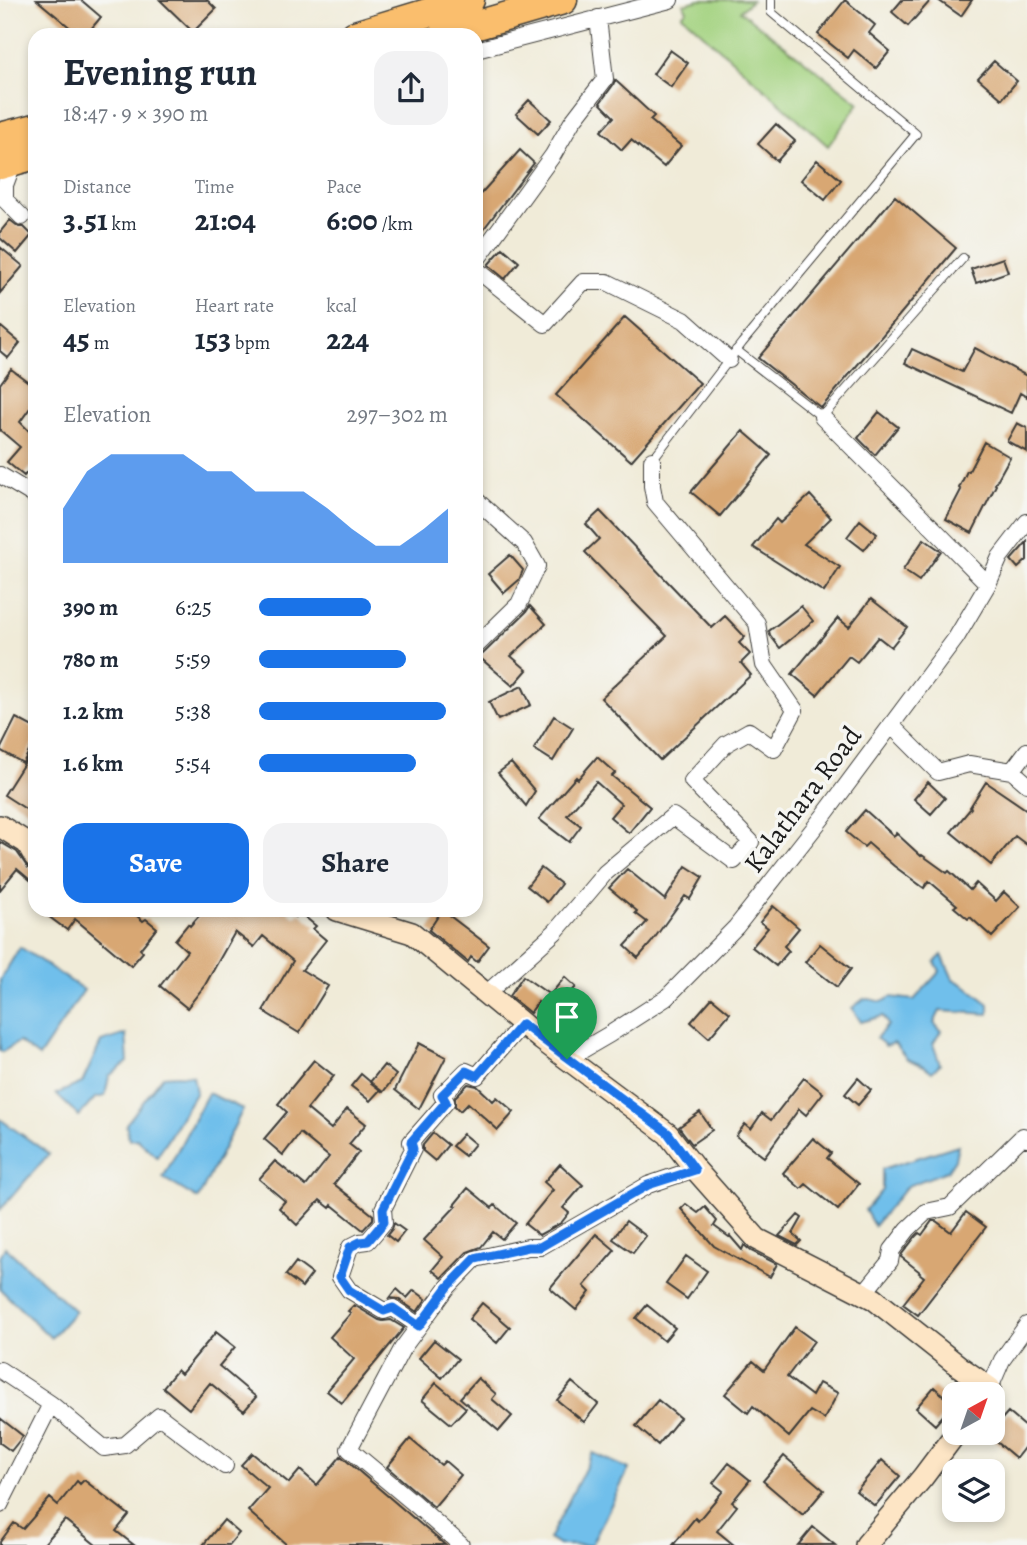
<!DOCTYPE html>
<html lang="en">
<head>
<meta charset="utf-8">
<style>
	body { margin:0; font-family:Alegreya,serif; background:#f2f2f3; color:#1f2937; height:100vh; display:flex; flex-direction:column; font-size:26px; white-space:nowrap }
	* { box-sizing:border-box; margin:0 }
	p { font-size:23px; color:#747a83 }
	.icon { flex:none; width:38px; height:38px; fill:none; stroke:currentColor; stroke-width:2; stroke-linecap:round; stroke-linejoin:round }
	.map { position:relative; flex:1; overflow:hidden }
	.details { position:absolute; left:28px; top:28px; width:455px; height:889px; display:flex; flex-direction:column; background:#fff; border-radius:21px; box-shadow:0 4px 10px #0003 }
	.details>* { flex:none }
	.needle { width:46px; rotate:40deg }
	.tools { position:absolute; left:942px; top:1382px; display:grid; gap:14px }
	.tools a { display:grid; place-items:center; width:63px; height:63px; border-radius:14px; background:#fff; box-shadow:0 4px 10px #0003; font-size:35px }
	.pin { position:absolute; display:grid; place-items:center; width:60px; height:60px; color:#fff; margin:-72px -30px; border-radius:50% 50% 50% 0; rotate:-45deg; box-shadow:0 0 7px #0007 }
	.pin .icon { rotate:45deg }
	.round { display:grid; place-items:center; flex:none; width:74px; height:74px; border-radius:21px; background:#f2f2f3 }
	.summary { display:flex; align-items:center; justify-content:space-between; height:119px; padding:0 35px }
	h1 { font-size:38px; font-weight:600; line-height:52px }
	.metrics { display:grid; grid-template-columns:repeat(3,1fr); gap:10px; height:119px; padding:7px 35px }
	.metrics div { display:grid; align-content:center }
	.metrics b { font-size:30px; font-weight:600 }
	.metrics small { font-size:19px; font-weight:400 }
	.metrics p { font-size:19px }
	.chart { height:196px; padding:14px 35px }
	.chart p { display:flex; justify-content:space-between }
	.chart svg { width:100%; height:126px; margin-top:7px; fill:#1a73e8; opacity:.7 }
	.button { display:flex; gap:14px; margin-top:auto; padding:14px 35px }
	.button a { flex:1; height:80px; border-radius:21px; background:#1a73e8; color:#fff; font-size:28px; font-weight:600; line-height:80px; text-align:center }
	.button a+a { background:#f2f2f3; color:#1f2937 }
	ul { padding:0 35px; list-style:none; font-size:23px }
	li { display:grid; grid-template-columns:112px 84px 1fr; align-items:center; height:52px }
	li i { height:18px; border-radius:9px; background:#1a73e8 }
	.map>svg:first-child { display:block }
	.green { fill:#a4d381; stroke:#60784e; stroke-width:2 }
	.water { fill:#70bfeb; stroke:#466e84; stroke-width:2 }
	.building { fill:#d8a773 }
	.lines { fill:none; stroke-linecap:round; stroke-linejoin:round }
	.lane-casing { stroke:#3c3b38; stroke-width:10 }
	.street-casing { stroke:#3c3b38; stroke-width:18 }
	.secondary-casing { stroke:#3c3b38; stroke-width:24 }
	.highway-casing { stroke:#3c3b38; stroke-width:31 }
	.lane { stroke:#fff; stroke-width:8 }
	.street { stroke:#fff; stroke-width:16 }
	.secondary { stroke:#fde5c5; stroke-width:21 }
	.highway { stroke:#fabe6d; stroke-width:28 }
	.route-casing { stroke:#fff; stroke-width:14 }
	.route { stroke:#1a73e8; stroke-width:9 }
	.labels { text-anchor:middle; stroke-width:7; stroke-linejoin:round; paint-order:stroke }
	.street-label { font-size:28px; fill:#1c1c1c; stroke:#f6f6f2 }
</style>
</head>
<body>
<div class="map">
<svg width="1027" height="1545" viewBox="0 0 1027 1545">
	<rect width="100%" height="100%" fill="#f6f6f2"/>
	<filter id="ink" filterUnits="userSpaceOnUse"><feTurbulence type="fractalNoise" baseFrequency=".0143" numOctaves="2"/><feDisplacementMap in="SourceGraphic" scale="14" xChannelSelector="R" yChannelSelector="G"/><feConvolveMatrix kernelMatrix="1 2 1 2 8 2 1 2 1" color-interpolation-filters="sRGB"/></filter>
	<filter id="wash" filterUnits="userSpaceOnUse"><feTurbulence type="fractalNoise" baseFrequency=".00686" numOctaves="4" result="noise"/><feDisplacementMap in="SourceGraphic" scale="28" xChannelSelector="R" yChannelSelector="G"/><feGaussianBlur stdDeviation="1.57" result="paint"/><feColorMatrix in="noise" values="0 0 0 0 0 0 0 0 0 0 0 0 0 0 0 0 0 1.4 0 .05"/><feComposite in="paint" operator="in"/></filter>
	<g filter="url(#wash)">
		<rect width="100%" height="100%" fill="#f0ebd8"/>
		<path class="green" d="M700,0h52l-12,11 119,92 -31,43 -146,-131 5,-5 -4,-6z"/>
		<path class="water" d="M20,947l64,43 -45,67 -20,-15 -17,10 -2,-1v-71z
			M942,955l11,24 13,7 23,18v10l-49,-3 -6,12 7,8 -8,13 7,20 -8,8 -8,-6 -17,-7 -13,-16 -8,3 -10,-8 12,-13 -5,-9 -22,6 -9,-14 13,-10 17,4 9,-5 23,3 26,-29 -5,-9z
			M126,1034l2,28 -19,14 -4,20 -10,2 -16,18 -23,-22 26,-11 19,-41z
			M177,1075l16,1 3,16 -39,65 -20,-18 -8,1 -3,-16c13,-16 24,-32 37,-48z
			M208,1093l35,16 -45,90 -35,-21z
			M0,1119l49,35 -49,56z
			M958,1145l-3,14 -8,12 -40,15 -33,40 -9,-16 17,-20v-21z
			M5,1247l70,64 -24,27 -51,-49v-32z
			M593,1453l36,16 -38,76h-32l-10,-6z"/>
		<g id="blocks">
			<path class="building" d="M37,0h44l20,17 -15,18h-7z
				M160,0h47l9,9 -23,23z
				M845,0l30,25 -6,8 21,18 -14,17 -22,-18 -6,8 -30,-24z
				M902,0h29l-23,26 -16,-14z
				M938,0h34l-11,16z
				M670,50l18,13 -17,24 -18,-13z
				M994,61l23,20 -15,18 -24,-21z
				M615,80l39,36 -4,4 31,26 -17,21 -33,-27 -9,10 -21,-19 13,-14 -14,-14 13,-18z
				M529,100l22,20 -13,14 -22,-20z
				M776,124l19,17 -18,20 -19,-17z
				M520,150l14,13 -58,76v-40z
				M817,160l24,20 -16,20 -24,-20z
				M895,196l61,52 -134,159h-2l-62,-49z
				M10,220l9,7h5l8,8 -15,18 -17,-15v-6z
				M0,247l23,19 -23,27z
				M503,248l16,14 -14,17 -17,-14z
				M1003,258l5,14 -32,11 -5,-14z
				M625,317l75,66 -69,78 -75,-66z
				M0,326l20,17 -12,15 -8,-7z
				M975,348l52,28v21l-7,-4 -9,20 -106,-50 7,-14 50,23z
				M11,369l24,18v14l-15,21 11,11 4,-4v34l-11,13 -17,-14 13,-15 -20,-17v-46z
				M879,412l19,15 -23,28 -17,-17z
				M1017,423l10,5v24l-20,-11z
				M743,431l28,24 -51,61 -29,-24z
				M984,442l26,15 -15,27 1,1 -24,48 -26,-14 15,-29 -2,-2 8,-17h2z
				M810,495l21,23 -27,26 36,23 -16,25 -71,-45 23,-28 4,4z
				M600,511l112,117 13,-12 20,21 -6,6 11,11 -9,9 10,12 -91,85 -59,-62 66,-62 -82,-84 14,-13 -13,-15z
				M860,520l17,14 -13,16 -17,-13z
				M924,539l17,12 -22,30 -16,-11z
				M1027,542v18l-9,8 -7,-8z
				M510,555l13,15 -4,10 -15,13 -16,-19z
				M871,599l36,28 -16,20 -13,-10 -21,25 -8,-6 -32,39 -25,-21 46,-56 11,9z
				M530,606l16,18 -35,32 16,14 -14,16 -35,-30 5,-2 43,-42z
				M801,606l12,15 -33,27 -10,-13 -1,-4z
				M522,686l9,19 -33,15 -9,-18z
				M554,716l19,12 -20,33 -19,-12z
				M16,718l19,10v12l-12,23 -23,-13z
				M35,746v69l-31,-20z
				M597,757l18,16 -3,3 38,31 -21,26 -19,-16 11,-13 -25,-22 -29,33 14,11 -12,16 -30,-23 37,-42 2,2z
				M511,763l24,28 -9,15 -28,-33z
				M928,782l17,16 -14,16 -17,-15z
				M986,782l41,28v35l-12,-9 -24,29 -40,-33 20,-24 -1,-1z
				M865,810l29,26 2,-3 25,23 1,-1 25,18 2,-2 21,19 6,-7 20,18 8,-9 16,15 -28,30 -22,-20 -2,2 -14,-12 3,-2 -28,-24 -5,7 -30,-22 -26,-23 -4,4 -18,-15z
				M0,842l17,10 11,16 7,2v14l-18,-15 -17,21z
				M686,866l17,11 -13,22 -5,-3 -34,47 -13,15 -13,-12 22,-24 -12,-9 2,-2 -28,-23 18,-19 38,31z
				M541,868l20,16 -14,18 -20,-16z
				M773,906l26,22 -15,18 5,5 -13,15 -24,-19 16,-19 -8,-6z
				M40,910h90l13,11 3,-2 11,9 -17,21 3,3 -12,14 -56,-47 -8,11z
				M204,910h83l8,7 4,-5 17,14 -3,3 13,11 -24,30 26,16 -29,47 -36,-22 30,-50 -30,-25 -9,11 -19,-15 -30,53 -18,23 -27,-22 27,-35 -12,-11 13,-16 2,2z
				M442,910l47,36 -12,16 -6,-5 -3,5 -39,-32z
				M820,944l31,25 -14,18 -32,-25z
				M523,976l27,19 15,-18 11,10 -24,26 -14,-11 -8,11 -21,-17z
				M712,998l18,15 -21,25 -18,-16z
				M419,1043l27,14 -27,52 -24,-19z
				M314,1060l20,16 -27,33 24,20 16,-20 19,15 -17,20 10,8 -25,32 39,31v4l-10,11 -31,-25 -2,3 -10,-8 -23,25 -18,-17 6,-7 -26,-22 16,-18 31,25 23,-29 -29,-24 -17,22 -19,-16 23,-27 -9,-8z
				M384,1065l12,10 -13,17 -13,-10z
				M361,1074l19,16 -10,11 -19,-15z
				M804,1078l19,15 -17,22 -7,-6 -35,48 -28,-21 9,-12 6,5 11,-16 9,7z
				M858,1078l13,12 -13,15 -13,-11z
				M468,1084l9,2 16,15 4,-4 17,15 -16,18 -30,-27 -8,8 -5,-5v-9z
				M700,1112l12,18 -20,14 -13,-17z
				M433,1133l15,12 -13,16 -12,-10v-6z
				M463,1134l12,10 -10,12 -13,-10z
				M813,1138l18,15 -4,5 32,26 -21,26 -32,-26 -5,5 -18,-16z
				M560,1164l23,21 -20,23 6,5 -8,10 -22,12 -14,-11 28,-34 -9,-8z
				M468,1188l24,20 3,-3 21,18 -14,16 -9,-7 -12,15 -14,5 -25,26 -10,-8 11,-13 -19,-17 32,-34 -2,-1z
				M686,1204l12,9 7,-6 12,14 -3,5 15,11 1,-1 12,14 2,-5 7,6 26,13 -7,13 -56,-31 -33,-37z
				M966,1212l20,15 -68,88 -15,-11 21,-27 -5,-4 1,-1 -19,-15 1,-3 14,-18 3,-3 3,2 10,-14h4l15,11z
				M798,1215l4,3 -9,16 8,7 -4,4 -18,-9z
				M626,1221l20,15 -13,17 -20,-14z
				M394,1223l11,8 -9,11 -9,-7 5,-6z
				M596,1234l19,16 -31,36 6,6 -14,18 -26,-22z
				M686,1256l21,15 -20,28 -21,-15z
				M296,1262l16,12 -10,13 -16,-12z
				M397,1289l10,9 7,-8 12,9 -9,13 -19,-13 -8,-1z
				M482,1303l28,24 -13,16 -28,-24z
				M354,1305l25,15 4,1 8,-1 13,8 -62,75 -15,-12 27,-32 -24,-22 21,-24 -3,-2z
				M647,1305l28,23 -11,13 -28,-23z
				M795,1327l19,14 -27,36 25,19 7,-13 19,10 -14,26 -14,-8 -21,26 -36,-31 -5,7 -23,-19 28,-33 11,9z
				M216,1332l19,15 -16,19 37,31 -12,14 -34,-28 -21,26 -26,-22 14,-17 4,4z
				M434,1340l24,19 -16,19 -23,-20z
				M478,1378l18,16 -4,5 20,17 -13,15 -39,-33z
				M572,1382l26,22 -14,18 -27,-22z
				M436,1383l30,25 -15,16 -29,-24z
				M934,1387l19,17 -18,21 -19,-17z
				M658,1400l22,18 -22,27 -22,-19z
				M1008,1412l19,16v16l-11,14 -25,-21 1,-7z
				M0,1418l23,18 -12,15 -11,-8z
				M410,1439l31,26 4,-4 16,14 -27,32 -47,-40z
				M252,1453l37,30 11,-13 17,15 24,-29 104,89h-158l-39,-34 20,-23 -27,-23z
				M784,1456l40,34 -21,25 -40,-34z
				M882,1460l18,16 -25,30 -19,-15z
				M729,1463l21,17 -18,22 5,4 -20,25 17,14h-61l22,-27 3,3 25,-30 -10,-8z
				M84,1480l45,35 -13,16 18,14h-38l-31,-25 -22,25h-43v-3l14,-19 9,6 27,-31 8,7 19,-24 3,3z
				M224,1520l15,13 -10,12h-26z
				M813,1527l22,18h-37z"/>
		</g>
	</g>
	<g filter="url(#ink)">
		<use href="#blocks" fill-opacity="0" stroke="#3c3b38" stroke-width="2"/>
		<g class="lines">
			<g class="lane-casing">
				<path id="lane" d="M736,350l86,67 141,-159
					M652,460l90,-117 174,-209 -145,-122v-12"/>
			</g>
			<g class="street-casing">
				<path id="street" d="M476,50l194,-50
					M14,161l-9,24v15l17,17
					M476,261l77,-106 19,-33 33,-43 -7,-61
					M476,269l69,55 38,-42h24l77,38 45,40
					M822,417l111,111 55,56
					M0,475l35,21
					M476,500l48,43 13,23 -18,38 -43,42
					M891,725l47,47 31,-8 43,7 15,13
					M1012,771l15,-20
					M486,994l69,-62 50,-59 68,-57 61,45 17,-19 -59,-61 34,-37 23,-13 25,18 21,-39 -31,-45 -7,-42 -102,-121 -3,-16v-26
					M567,1059l43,-25 56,-36 70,-71 86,-109 134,-180 32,-54 12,-27 27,-35
					M864,1293l26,-32 2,-11 16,-21 18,-17 24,-5 73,-71 4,3
					M419,1326l-26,-18 -9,3 -35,-21 -9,-13 10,-30 10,-5 8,-1 16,-19 -1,-13 30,-60 -2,-7 35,-40 -4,-7 24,-24 11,5 45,-52
					M0,1370l51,34 -51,101
					M990,1388l12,-28 25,-35
					M51,1404l53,44 21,-3 34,-29 66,50
					M461,1545l-46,-41 -66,-55 53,-100 46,-62 27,-28 53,-12h12l108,-62 47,-16"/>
			</g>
			<g class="secondary-casing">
				<path id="secondary" d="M0,826l27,17 8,14
					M337,910l75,23 130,107 126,94 27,35 62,70 117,60 86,68 30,21 -5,7
					M866,1545l57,-68 33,-44"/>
			</g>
			<g class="highway-casing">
				<path id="highway" d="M355,35l115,-35
					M443,35l120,-35
					M0,137l35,-9
					M0,165l35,-10"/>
			</g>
			<use href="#lane" class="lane"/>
			<use href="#street" class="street"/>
			<use href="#secondary" class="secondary"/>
			<use href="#highway" class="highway"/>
		</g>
	</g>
	<g class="lines" filter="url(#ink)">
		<g class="route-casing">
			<path id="route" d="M522,1024l146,109 27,37 -47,15 -108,62h-12l-53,12 -27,28 -29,39 -26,-18 -9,3 -35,-21 -9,-13 10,-30 10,-5 8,-1 16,-19 -1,-13 30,-60 -2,-7 35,-40 -4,-7 24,-24 11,5z"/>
		</g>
		<use href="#route" class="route"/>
	</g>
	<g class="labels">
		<g class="street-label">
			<text transform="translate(802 799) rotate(-53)" y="10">Kalathara Road</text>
		</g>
	</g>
</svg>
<div class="tools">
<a><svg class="needle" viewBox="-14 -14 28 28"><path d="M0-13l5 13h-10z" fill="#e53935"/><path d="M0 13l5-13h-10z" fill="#747a83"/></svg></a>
<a><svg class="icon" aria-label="layers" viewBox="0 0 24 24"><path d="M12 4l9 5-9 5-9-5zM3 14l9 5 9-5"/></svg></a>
</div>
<div class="pin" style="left:567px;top:1059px;background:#1e9e55"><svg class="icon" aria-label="arrive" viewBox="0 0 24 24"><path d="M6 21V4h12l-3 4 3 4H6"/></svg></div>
<section class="details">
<div class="summary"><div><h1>Evening run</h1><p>18:47 · 9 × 390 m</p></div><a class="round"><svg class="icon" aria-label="share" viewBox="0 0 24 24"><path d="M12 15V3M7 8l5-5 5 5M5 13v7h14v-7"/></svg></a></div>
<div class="metrics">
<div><p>Distance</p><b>3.51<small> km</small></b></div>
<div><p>Time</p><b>21:04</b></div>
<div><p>Pace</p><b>6:00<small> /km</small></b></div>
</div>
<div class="metrics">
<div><p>Elevation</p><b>45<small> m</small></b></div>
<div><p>Heart rate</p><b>153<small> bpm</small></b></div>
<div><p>kcal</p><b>224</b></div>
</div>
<div class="chart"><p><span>Elevation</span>297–302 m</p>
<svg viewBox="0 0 160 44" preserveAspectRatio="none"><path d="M0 44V25L10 12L20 6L30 6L40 6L50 6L60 12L70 12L80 19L90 19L100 19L110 25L120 32L130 38L140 38L150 32L160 25V44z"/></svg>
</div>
<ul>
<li><b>390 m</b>6:25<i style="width:59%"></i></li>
<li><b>780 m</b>5:59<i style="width:78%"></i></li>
<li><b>1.2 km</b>5:38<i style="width:99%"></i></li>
<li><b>1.6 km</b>5:54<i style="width:83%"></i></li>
</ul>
<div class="button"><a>Save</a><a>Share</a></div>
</section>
</div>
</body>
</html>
